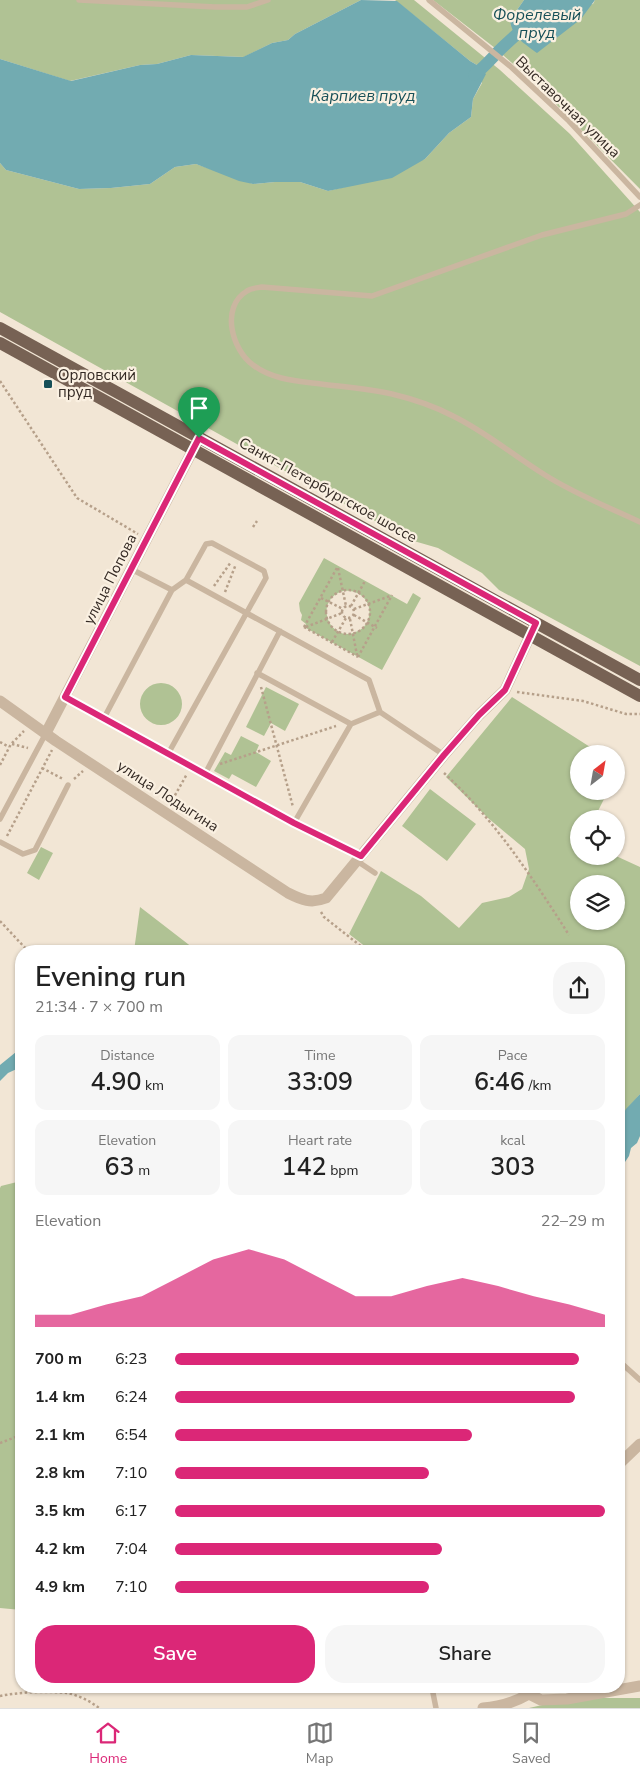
<!DOCTYPE html>
<html lang="en">
<head>
<meta charset="utf-8">
<style>
	body { margin:0; font-family:"Nunito Sans",sans-serif; background:#f6f6f6; color:#222; height:100vh; display:flex; flex-direction:column; font-size:19px; white-space:nowrap }
	* { box-sizing:border-box; margin:0 }
	p { font-size:16px; color:#767676 }
	.icon { flex:none; width:28px; height:28px; fill:none; stroke:currentColor; stroke-width:2; stroke-linecap:round; stroke-linejoin:round }
	.map { position:relative; flex:1; overflow:hidden }
	.side { position:absolute; left:15px; top:945px; width:610px; height:748px; display:flex; flex-direction:column; background:#fff; border-radius:20px; box-shadow:0 1px 4px #0004 }
	.side>* { flex:none }
	.needle { width:32px; rotate:31deg }
	.buttons { position:absolute; left:570px; top:745px; display:grid; gap:10px }
	.buttons a { display:grid; place-items:center; width:55px; height:55px; border-radius:50%; background:#fff; box-shadow:0 1px 4px #0004; font-size:25px }
	.pin { position:absolute; display:grid; place-items:center; width:42px; height:42px; color:#fff; margin:-51px -21px; border-radius:50% 50% 50% 0; rotate:-45deg; box-shadow:0 0 5px #0007 }
	.pin .icon { rotate:45deg }
	.round { display:grid; place-items:center; flex:none; width:52px; height:52px; border-radius:20px; background:#f6f6f6 }
	.head { display:flex; align-items:center; justify-content:space-between; height:85px; padding:0 20px }
	h1 { font-size:28px; font-weight:600; line-height:38px }
	.stats { display:grid; grid-template-columns:repeat(3,1fr); gap:8px; height:85px; padding:5px 20px }
	.stats div { display:grid; align-content:center; border-radius:12px; background:#f6f6f6; text-align:center }
	.stats b { font-size:25px; font-weight:600 }
	.stats small { font-size:14px; font-weight:400 }
	.stats p { font-size:14px }
	.chart { height:140px; padding:10px 20px }
	.chart p { display:flex; justify-content:space-between }
	.chart svg { width:100%; height:90px; margin-top:5px; fill:#db2777; opacity:.7 }
	.action { display:flex; gap:10px; margin-top:auto; padding:10px 20px }
	.action a { flex:1; height:58px; border-radius:20px; background:#db2777; color:#fff; font-size:20px; font-weight:600; line-height:58px; text-align:center }
	.action a+a { background:#f6f6f6; color:#222 }
	ul { padding:0 20px; list-style:none; font-size:16px }
	li { display:grid; grid-template-columns:80px 60px 1fr; align-items:center; height:38px }
	li i { height:12px; border-radius:6px; background:#db2777 }
	.tab-bar { display:flex; justify-content:space-around; align-items:center; height:70px; border-top:1px solid #e0e0e0; background:#fff; font-size:14px; color:#767676 }
	.tab-bar a { display:grid; justify-items:center; gap:2px }
	.tab-bar .selected { color:#db2777 }
	.map>svg:first-child { display:block }
	.green { fill:#b0c294; fill-rule:evenodd }
	.water { fill:#72abb1 }
	.lines { fill:none; stroke-linecap:round; stroke-linejoin:round }
	.canal { stroke:#72abb1; stroke-width:12 }
	.path { stroke:#b6a08a; stroke-width:2.5; stroke-dasharray:2.5 2.5; stroke-linecap:butt }
	.service { stroke:#cab6a0; stroke-width:5.5 }
	.minor { stroke:#cab6a0; stroke-width:11 }
	.primary { stroke:#776254; stroke-width:12 }
	.route-casing { stroke:#fff; stroke-width:10 }
	.route { stroke:#db2777; stroke-width:6 }
	.poi-dot { fill:#175058; stroke:#faf0e1; stroke-width:2 }
	.labels { text-anchor:middle; stroke-width:4.5; stroke-linejoin:round; paint-order:stroke }
	.street-label { font-size:15px; fill:#342a24; stroke:#faf0e1 }
	.poi-label { font-size:15px; fill:#342a24; stroke:#faf0e1; text-anchor:start }
	.water-label { font-size:16px; font-style:italic; fill:#175058; stroke:#faf0e1 }
</style>
</head>
<body>
<div class="map">
<svg width="640" height="1708" viewBox="0 0 640 1708">
	<rect width="100%" height="100%" fill="#f2e6d5"/>
	<path class="green" d="M0,0h361l-66,34 -7,6 -16,3 -28,14 -53,-2 -34,9 -17,1 -70,16 -70,-22z
		M395,0h19l86,70 70,64 70,78v454l-141,-76 -17,-17 -44,-25 -31,-9 -407,-227v-149l6,7 73,19 32,-1 39,-4 25,-17 21,-3 57,20 22,-2h25l28,9 29,-7 68,-25 24,-26 22,-16 2,-18 9,-16 -5,-18 -7,-4z
		M433,0h91l-14,20 83,-16 2,-4h45v189l-105,-106 -40,-35z
		M324,558l83,46 6,-11 8,5 -39,72 -78,-43 2,-3 -5,-4 1,-5 -2,-4 -1,-8zM343,591c15,-2 29,9 26,25 -1,7 -5,12 -11,15 -27,15 -47,-30 -15,-40z
		M140 704a21 21 0 1 1 42 0a21 21 0 1 1-42 0Z
		M266,687l33,17 -14,27 -14,-8 -7,13 -18,-9z
		M512,697l89,57h-22v37h29l-14,28h-15v37h37l24,11v227l-18,21 -3,-1v-163h-248l-22,-17 32,-63 40,25 38,32 23,-25 27,-6 13,-8 7,-20 -4,-20 -37,-31 -42,-41zM579,884h37v37h-37z
		M241,736l18,9 -3,7 15,9 -15,26 -24,-13 -3,5 -15,-8 11,-19 6,3z
		M430,789l46,35 -29,37 -45,-35z
		M41,847l12,6 -14,27 -12,-7z
		M140,907l57,44h-63z
		M21,1181v429l-21,-2v-420l1,-2z
		M592,1698h48v10h-111l22,-5z"/>
	<path class="water" d="M361,0l36,1 73,60 7,4 9,9 -13,25 -2,18 -22,16 -24,26 -33,19 -64,13 -28,-9h-25l-22,2 -14,-3 -43,-17 -21,3 -25,17 -39,4 -32,1 -73,-19 -6,-7v-104l71,22 69,-16 17,-1 34,-9 52,2 29,-14 16,-3 7,-6z
		M524,0h71l-14,19 -44,34c-13,-10 -25,-16 -27,-33z
		M16,1052h5v15l-13,6 -8,8v-16z
		M640,1094v42l-3,7 -6,5 -2,8 -10,15v-50l7,-12z"/>
	<g class="lines">
		<path class="canal" d="M474,75c12,-9 20,-20 31,-30 16,-15 33,-29 48,-45"/>
		<path class="path" d="M0,381l77,117 61,36
			M253,527l4,-6
			M338,568l8,38
			M214,586l17,-24
			M326 612a22 22 0 1 1 44 0a22 22 0 1 1-44 0Z
			M225,592l11,-28
			M321,598l22,11
			M342 612a6 6 0 1 1 12 0a6 6 0 1 1-12 0Z
			M351,606l14,-25
			M354,609l36,-13
			M354,615l23,13
			M350,619l7,36
			M304,627l34,-61
			M304,627l54,30
			M306,627l36,-14
			M332,642l14,-24
			M358,657l34,-62
			M261,687l32,120
			M517,692l66,9 43,13h14
			M0,742l9,5
			M12,744l16,4
			M220,764l116,-38
			M0,765l11,-21 13,-13
			M42,768l21,11
			M444,773c50,46 88,104 125,162
			M74,779l9,-8
			M170,804l17,-30
			M7,836l45,-86
			M321,912l3,5 43,34
			M0,921l28,30
			M0,1443l21,-8
			M0,1696c19,-4 48,-5 67,-3 11,2 23,8 32,15"/>
		<path class="service" d="M79,0l136,7h32l21,-7
			M429,0l81,66 59,55 71,76
			M640,205l-14,9 -84,21 -170,61 -110,-9c-5,1 -11,1 -15,4 -27,16 -15,59 6,74 20,15 44,16 68,19 24,3 48,5 71,10 21,5 42,12 61,22 33,16 61,40 92,59 30,19 63,32 95,47
			M131,569l41,21
			M257,673l94,51
			M65,697l229,126 67,33
			M104,718l68,-128 14,-10 183,100 11,32 64,43
			M168,754l98,-176 -2,-7 -52,-28 -6,1 -20,36
			M205,774l75,-143
			M0,819l46,-86
			M294,823l57,-99 29,-12
			M0,842l23,12 12,-4 33,-65
			M357,861l18,12
			M619,1361l21,19
			M432,1688l4,20"/>
		<path class="minor" d="M0,701l56,40 232,152c14,7 23,11 38,5l118,-143 35,-40 26,-25 29,-63
			M46,733l151,-291
			M619,1464l21,-20
			M483,1708c16,-1 32,-6 46,-14l12,6 26,-1 73,-13"/>
		<path class="primary" d="M0,328l640,352
			M0,343l640,353"/>
	</g>
	<g class="lines">
		<g class="route-casing">
			<path id="route" d="M199,438l337,185 -31,67 -26,25 -35,40 -83,101 -67,-33 -229,-126z"/>
		</g>
		<use href="#route" class="route"/>
	</g>
	<rect class="poi-dot" x="43" y="379" width="10" height="10" rx="2.5"/>
	<g class="labels">
		<g class="street-label">
			<text transform="translate(568 107) rotate(44)" y="5">Выставочная улица</text>
			<text transform="translate(328 490) rotate(29)" y="5">Санкт-Петербургское шоссе</text>
			<text transform="translate(110 579) rotate(-63)" y="5">улица Попова</text>
			<text transform="translate(168 796) rotate(33)" y="5">улица Лодыгина</text>
		</g>
		<g class="poi-label">
			<text x="58" y="380">Орловский<tspan x="58" dy="17">пруд</tspan></text>
		</g>
		<g class="water-label">
			<text x="537" y="20">Форелевый<tspan x="537" dy="18">пруд</tspan></text>
			<text x="363" y="101">Карпиев пруд</text>
		</g>
	</g>
</svg>
<div class="buttons">
<a><svg class="needle" viewBox="-14 -14 28 28"><path d="M0-13l5 13h-10z" fill="#e53935"/><path d="M0 13l5-13h-10z" fill="#767676"/></svg></a>
<a><svg class="icon" aria-label="locate" viewBox="0 0 24 24"><circle cx="12" cy="12" r="6"/><path d="M12 2v4M12 18v4M2 12h4M18 12h4"/></svg></a>
<a><svg class="icon" aria-label="layers" viewBox="0 0 24 24"><path d="M12 4l9 5-9 5-9-5zM3 14l9 5 9-5"/></svg></a>
</div>
<div class="pin" style="left:199px;top:438px;background:#1e9e55"><svg class="icon" aria-label="arrive" viewBox="0 0 24 24"><path d="M6 21V4h12l-3 4 3 4H6"/></svg></div>
<section class="side">
<div class="head"><div><h1>Evening run</h1><p>21:34 · 7 × 700 m</p></div><a class="round"><svg class="icon" aria-label="share" viewBox="0 0 24 24"><path d="M12 15V3M7 8l5-5 5 5M5 13v7h14v-7"/></svg></a></div>
<div class="stats">
<div><p>Distance</p><b>4.90<small> km</small></b></div>
<div><p>Time</p><b>33:09</b></div>
<div><p>Pace</p><b>6:46<small> /km</small></b></div>
</div>
<div class="stats">
<div><p>Elevation</p><b>63<small> m</small></b></div>
<div><p>Heart rate</p><b>142<small> bpm</small></b></div>
<div><p>kcal</p><b>303</b></div>
</div>
<div class="chart"><p><span>Elevation</span>22–29 m</p>
<svg viewBox="0 0 160 44" preserveAspectRatio="none"><path d="M0 44V38L10 38L20 33L30 29L40 20L50 11L60 6L70 11L80 20L90 29L100 29L110 24L120 20L130 24L140 29L150 33L160 38V44z"/></svg>
</div>
<ul>
<li><b>700 m</b>6:23<i style="width:94%"></i></li>
<li><b>1.4 km</b>6:24<i style="width:93%"></i></li>
<li><b>2.1 km</b>6:54<i style="width:69%"></i></li>
<li><b>2.8 km</b>7:10<i style="width:59%"></i></li>
<li><b>3.5 km</b>6:17<i style="width:100%"></i></li>
<li><b>4.2 km</b>7:04<i style="width:62%"></i></li>
<li><b>4.9 km</b>7:10<i style="width:59%"></i></li>
</ul>
<div class="action"><a>Save</a><a>Share</a></div>
</section>
</div>
<nav class="tab-bar">
<a class="selected"><svg class="icon" aria-label="home" viewBox="0 0 24 24"><path d="M3 11l9-7 9 7M6 9v11h12V9"/></svg>Home</a>
<a><svg class="icon" aria-label="map" viewBox="0 0 24 24"><path d="M3 6l6-2 6 2 6-2v14l-6 2-6-2-6 2zM9 4v14M15 6v14"/></svg>Map</a>
<a><svg class="icon" aria-label="saved" viewBox="0 0 24 24"><path d="M7 4h10v16l-5-4-5 4z"/></svg>Saved</a>
</nav>
</body>
</html>
